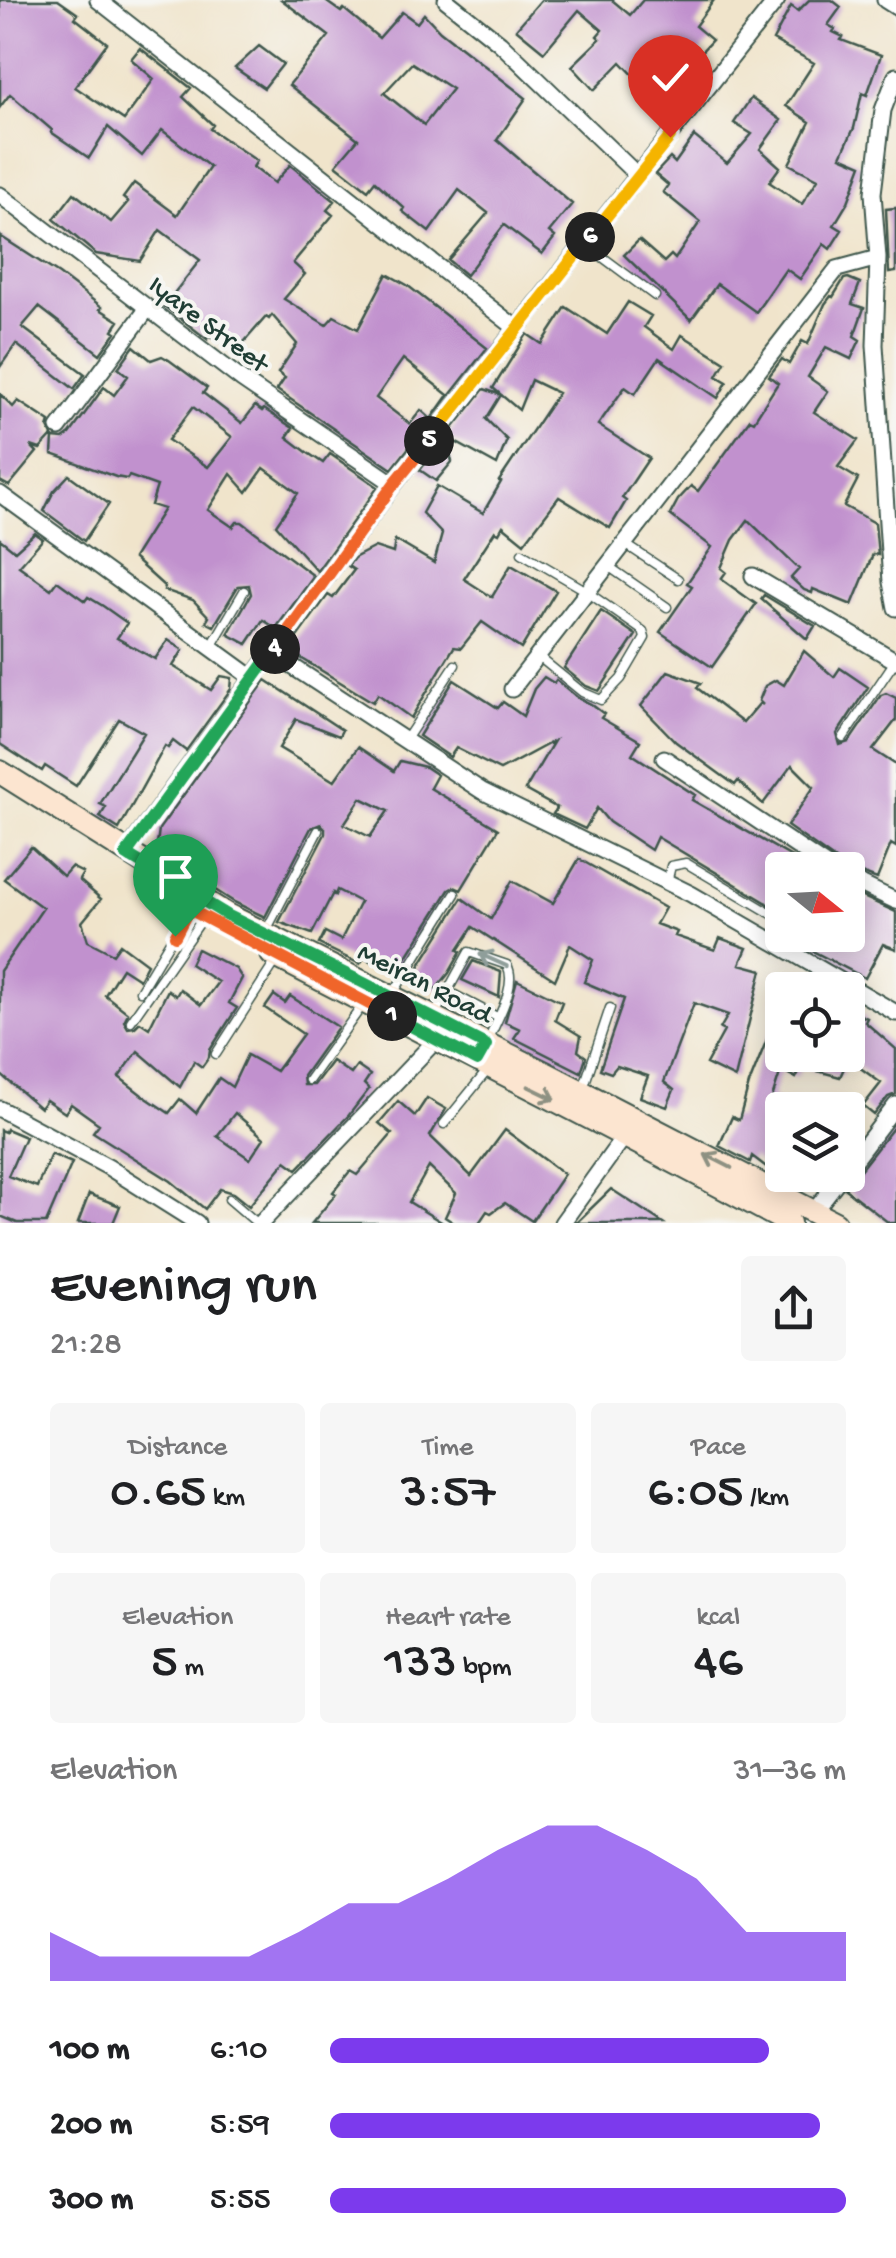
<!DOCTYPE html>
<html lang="en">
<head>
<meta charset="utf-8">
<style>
	body { margin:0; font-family:"Gochi Hand",sans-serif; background:#f6f6f6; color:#202124; height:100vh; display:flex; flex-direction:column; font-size:38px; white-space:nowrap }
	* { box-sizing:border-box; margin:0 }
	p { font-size:32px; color:#757577 }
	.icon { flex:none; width:55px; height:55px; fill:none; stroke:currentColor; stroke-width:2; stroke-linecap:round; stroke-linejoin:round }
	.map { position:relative; height:1223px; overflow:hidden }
	.drawer { display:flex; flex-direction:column; background:#fff; flex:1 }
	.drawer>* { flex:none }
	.needle { width:65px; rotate:108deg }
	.fabs { position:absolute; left:765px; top:852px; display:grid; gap:20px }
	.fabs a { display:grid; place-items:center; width:100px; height:100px; border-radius:10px; background:#fff; box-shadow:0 5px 25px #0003; font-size:50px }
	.pin { position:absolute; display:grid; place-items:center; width:85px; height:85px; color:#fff; margin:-102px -42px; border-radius:50% 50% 50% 0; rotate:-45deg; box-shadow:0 0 10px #0007 }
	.pin .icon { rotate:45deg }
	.km { position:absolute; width:50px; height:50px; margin:-25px; border-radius:50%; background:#222; color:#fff; font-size:28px; line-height:50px; text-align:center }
	.round { display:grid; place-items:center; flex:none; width:105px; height:105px; border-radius:10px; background:#f6f6f6 }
	.overview { display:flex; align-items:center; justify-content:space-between; height:170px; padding:0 50px }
	h1 { font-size:55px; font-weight:600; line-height:75px }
	.figures { display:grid; grid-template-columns:repeat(3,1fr); gap:15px; height:170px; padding:10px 50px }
	.figures div { display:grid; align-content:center; border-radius:10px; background:#f6f6f6; text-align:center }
	.figures b { font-size:50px; font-weight:600 }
	.figures small { font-size:28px; font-weight:400 }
	.figures p { font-size:28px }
	.chart { height:280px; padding:20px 50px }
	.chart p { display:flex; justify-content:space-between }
	.chart svg { width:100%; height:180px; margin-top:10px; fill:#7c3aed; opacity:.7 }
	ul { padding:0 50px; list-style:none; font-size:32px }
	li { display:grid; grid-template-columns:160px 120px 1fr; align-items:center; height:75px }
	li i { height:25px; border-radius:12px; background:#7c3aed }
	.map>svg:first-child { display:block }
	.building { fill:#c191ce; fill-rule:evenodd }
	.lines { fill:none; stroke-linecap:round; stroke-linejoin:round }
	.service-casing { stroke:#3e564b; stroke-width:11 }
	.minor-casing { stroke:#3e564b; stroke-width:19 }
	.secondary-casing { stroke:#3e564b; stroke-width:26 }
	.service { stroke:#fff; stroke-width:8 }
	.minor { stroke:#fff; stroke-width:15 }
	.secondary { stroke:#fce5d0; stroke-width:22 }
	.oneway { stroke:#8f9e9a }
	.oneway2 { stroke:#8e9182 }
	.split-1-casing { stroke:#fff; stroke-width:20 }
	.split-2-casing { stroke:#fff; stroke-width:20 }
	.split-3-casing { stroke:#fff; stroke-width:20 }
	.split-4-casing { stroke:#fff; stroke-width:20 }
	.split-5-casing { stroke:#fff; stroke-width:20 }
	.split-6-casing { stroke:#fff; stroke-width:20 }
	.split-7-casing { stroke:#fff; stroke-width:20 }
	.split-1 { stroke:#f0652b; stroke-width:12 }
	.split-2 { stroke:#22a559; stroke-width:12 }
	.split-3 { stroke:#22a559; stroke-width:12 }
	.split-4 { stroke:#22a559; stroke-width:12 }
	.split-5 { stroke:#f0652b; stroke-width:12 }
	.split-6 { stroke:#f5b400; stroke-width:12 }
	.split-7 { stroke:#f5b400; stroke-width:12 }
	.labels { text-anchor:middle; stroke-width:8; stroke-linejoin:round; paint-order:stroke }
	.street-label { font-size:28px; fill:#1f3d34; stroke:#f6f6f2 }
</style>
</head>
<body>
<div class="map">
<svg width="896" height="1223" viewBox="0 0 896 1223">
	<rect width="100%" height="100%" fill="#f6f6f2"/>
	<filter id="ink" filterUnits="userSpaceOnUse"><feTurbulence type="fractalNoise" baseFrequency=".01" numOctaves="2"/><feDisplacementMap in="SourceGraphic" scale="20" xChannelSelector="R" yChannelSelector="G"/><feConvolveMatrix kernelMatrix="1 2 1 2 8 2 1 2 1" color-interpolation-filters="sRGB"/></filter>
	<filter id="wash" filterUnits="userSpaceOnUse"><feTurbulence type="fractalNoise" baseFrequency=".0048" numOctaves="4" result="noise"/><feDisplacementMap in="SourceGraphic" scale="40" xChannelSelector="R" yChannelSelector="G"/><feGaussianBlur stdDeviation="2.25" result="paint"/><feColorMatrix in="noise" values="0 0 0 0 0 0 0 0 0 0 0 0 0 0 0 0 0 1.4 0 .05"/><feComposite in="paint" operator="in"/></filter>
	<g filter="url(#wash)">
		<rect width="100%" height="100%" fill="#f0e4cb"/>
		<g id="blocks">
			<path class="building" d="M0,0h58l20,14 -3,4 32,25 -32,44 49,33 30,-41 -23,-20 9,-11 51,40 -8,9 30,28 -3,4 47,32 -4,6 21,16 16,-18 45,36 -8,9 6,5 -40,48 12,11 -21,25 42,26 8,-9 24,13 29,-55 20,11 80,63 -95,121 -115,-79 8,-12 -7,-5 19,-29 -25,-29 -3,4 -3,-2 -29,33 -30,-15v4l-43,-33 36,-46 -40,-30 -20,31 -44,-7 -42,-35 20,-26 37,29 17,-20 -5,-4 11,-15 43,32 33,-48 -48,-37 -20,26 -34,-29 -19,31 -38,-26 1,-2 -42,-36 -10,13zM403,359l45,36 -17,24 -10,-9 -11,14 -34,-26z
				M282,0h42l17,12 3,-3 35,29 23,-26 15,11 7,-9 16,17 86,67 -29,42 75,64 -23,28 6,5 -13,17 -38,-29 -38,50 -18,-15 40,-47 -29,-23 -30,42 -27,-21 2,-3 -29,-27 -7,9 -32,-25 22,-26 -69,-54 40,-49zM412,63l40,26 -28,36 -40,-32z
				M541,0h71l18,15 13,-15h71l-19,26 17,14 -30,32 5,5 -27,30 -25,-22 3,-5 -17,-18 -27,28 -22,-24 28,-27 -3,-3 5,-6 -23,-20 -35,42 -28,-23z
				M809,0h23l9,7 -13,18 7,4 -2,3 10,5 -2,3 40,15 -14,40 -5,-2 -8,35 -13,28 21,9 -14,37 -14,23 8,5 -12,19 -6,-5 -24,35 -14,-10 -30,43 -39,-28 -26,36 -67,-65 15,-15 25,22 7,-7 4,4 25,-37 -37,-30 5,-7 -13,-11 15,-16 5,5 19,-27 33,27 25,-29 -18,-11 17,-25 30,22 -21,29 20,18 -11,15 33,22 16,-25 -29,-15 21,-42 -24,-16 28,-43 -41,-23 18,-34 7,5z
				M259,46l24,18 -19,24 -29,-20z
				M896,208v64l-7,1 -3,-64z
				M0,236l59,38 43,33 -2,2 19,12 -6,9 3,2 -16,22 -61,-47 -17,20 63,47 -11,15 -58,-45 -16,23z
				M848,278l12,5 -8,21 12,4 -10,28 6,4 -9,19 -25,-12 -18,30 20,14 -14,21 44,28 -20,27 20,12 -14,27 31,17 3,32 -5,-1 -21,51 -39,-16 -1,4 -8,-3 -13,-12 8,-9 -51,-49 -15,20 -12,28 5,4 -5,7 35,25 -44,63 -52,-35 32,-46 -5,-3 25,-36 -42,-32 8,-15 13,-14 7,5 52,-72 4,2 24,-38 -9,-7 13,-17 7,5 13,-23 6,3 17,-40 6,-8 2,1 11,-18z
				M628,302l23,14 -7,11 30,22 8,-14 43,27 -8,14 10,6 -9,16 -59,-40 -24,36 -10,-7 -27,38 51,33 -27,40 4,3 -16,27 -51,-31 -35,46 -21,-17 -4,7 -4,-2 -31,48 28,18 19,-32 45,26 -35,58 -39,-27 -21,26 -7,-1 -43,71 -33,-24 -5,8 -82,-50 1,-3 -3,-1 39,-53 5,3 21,-28 -6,-4 6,-8 21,-11 18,6 2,-13 39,23 8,-29 -20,-21 15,-27 46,27 18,-31 -2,-1 59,-88 -27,-13 -12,30 -26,-22 34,-54 15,10 24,-37 41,27z
				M134,346l17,14 11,-4 7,4 38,28 -4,5 39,30 13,-17 7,5 2,-2 29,19 -6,9 21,16 15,10 7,-9 48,33 -61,84 -41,-46 22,-32 -34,-25 -17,24 -16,-18 -23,36 25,17 4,-5h5l72,54 -38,52 -13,-8 -16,24 -19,-10 23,-40 -2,-9 -11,1 -24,40 -8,-4 3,-5 -16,-17 -29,-10 1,-3 -32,-29 31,-49 -13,-4 6,-19 -28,-10 -2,3 -11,-2 -64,-23 1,-16 10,1 7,-5 34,-47 10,8 14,-19 -10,-8zM193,407l39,30 -24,30 -40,-27z
				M484,389l17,6 -15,24 21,21 -10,25 -51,-28 6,25 -16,19 -16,-11z
				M0,394l13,13 5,-6 32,21 -2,6 4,8 -12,13 -9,-3 6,6 -28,34 -9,-5z
				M69,475l40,29 -25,37 -40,-30 10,-20z
				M35,533l8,6 -24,27 32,23 6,-8 28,20 3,-4 15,9 24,17 -10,15 38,21 13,-19 15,10 -10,16 38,24 10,-14 11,2 -1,11 -45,62 -13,-10 -5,7 -3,-2 -46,83 -19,-12 6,-10 -6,-3 44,-71 -25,-14 -43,67 -31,-20 -3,5 -42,-27v-205l15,12z
				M764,595l51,31 -8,13 -46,-40z
				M601,611l35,24 -37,56 -13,-5 -22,-18z
				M804,651l30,26 6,-9 28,19 -31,47 3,11 9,-3 32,-47 5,-2 10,5v22l-23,30 23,15v82l-5,-3 -14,35 -32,-12 -58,-41 27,-39 -22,-22 -29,39 -25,-23 -3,4 -59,-43 -35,-36 27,-35 33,12 -4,5 46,35 17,-20 3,2 -4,-4 6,-15 11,-6 8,5z
				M544,677l10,6 2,-3 22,18 13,6 13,10 -3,4 39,23 -8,13 63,41 -3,5 103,59 -13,11 -7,14 7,4v24l-125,-75 -6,13 -42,-28 -12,-14 -12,21 -32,-15 4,-6 -32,-18 29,-49 -54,29 -44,-22 -6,9 -31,-21 35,-56 44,28 5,-6 20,14 11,-27z
				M266,680l76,50 -3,6 -43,-17 -17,29 55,33 24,-34 36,24 6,-10 25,6 12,8 -7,13 68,41 -37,61 -7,-3 -5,3 -53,84 -32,-16 -4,6 -41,-20 6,-12 16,8 19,-38 -23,-12 -2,5 -2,-2 -21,41 -33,-12 46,-88v-6l-4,-4 -10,4 -46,89 -31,-15 -78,-50 3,-23zM361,798l27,13 -18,26 -26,-13z
				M31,847l32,29 8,-9 12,6 -4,7 22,19 -19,23 6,19 25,13 7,-10 27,20 -8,15 -17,-11 -17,27 23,18 -4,8 4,7 7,-1 5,-5 9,6 19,-38 8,6 4,-7 21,16 17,-23 -28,-18 7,-15 39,20 6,9 -13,25 8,5 -27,42 -1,7 -7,10 -8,-6 -14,26 -42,-36 -19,26 23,18 27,18 11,-14 16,14 23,-35 13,9 15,-32 29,16 27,-37 -38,-26 9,-13 11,8 5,-7 48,31 -35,49 1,9h10l18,-24 19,13 6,-8 13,9 -6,9 5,5 -20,26 -52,54 -11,-8 -37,45 -16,-13 -13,-4 -15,20 -34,-28 -78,-49 6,-8 -28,-20 -6,9 -19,-13 -6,8 -40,-34v-103l43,-63 -39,-29zM235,1113l29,25 -14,21 -33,-23z
				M579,859l86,49 -9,16 21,8 -2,4 40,14 5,-12 27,10 -7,16 22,6 -27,108 -29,-14 18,-33 -4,-2 8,-14 -34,-12 -30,79 10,8 -7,17 -27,-10 8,-21 -31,-10 -6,7 -11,-4 24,-70 -40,-17 9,-22 -23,-15 -15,35 -82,-53 -15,23 3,2 -12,21 -13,16 -26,-8 52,-83 29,21 21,-38 41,22z
				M848,890l48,22v37l-13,-5 -18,34 -64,-33 4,-10h43z
				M473,961l28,11 -2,25 -37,-17z
				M517,980l45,22 -7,18 26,16 -3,15 8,6 -5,15 -67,-34 6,-9 -15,-7z
				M782,1002v53l22,7 -8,16 -15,-8 -9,28 10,4v77l-30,-23 -2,6 -31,-16 13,-29 7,3 10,-36z
				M848,1010l19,8 -2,4 31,27v45l-8,3 -14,18 -11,-9 18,-23 -33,-24 -8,18 -34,-9 5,-13h37z
				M427,1098l19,11 -16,27 41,40 34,-46 59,44 -32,47 -27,-18 -14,10 -4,-2 -8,12h-25l-9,-6 11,-24 -27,-26 -20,35 34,21h-131l24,-29 -3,-2 17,-21 7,4 35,-41 -13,-11 19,-22 17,15z
				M896,1124v99h-7l-44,-34z
				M6,1129l19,8 -17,39 29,11 14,-33 21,9 -26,60h-29l-17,-7v-86l5,2z
				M611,1189l52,34h-87z
				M89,1194l31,12 -7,17h-35z"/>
		</g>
	</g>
	<g filter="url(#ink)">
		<use href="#blocks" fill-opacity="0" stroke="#3e564b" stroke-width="2.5"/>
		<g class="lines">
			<g class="service-casing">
				<path id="service" d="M585,244l70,52
					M625,544l53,35
					M522,553l58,34 63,44 2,7 -24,41 -20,21 -19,-8 -43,-35
					M608,566l59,41
					M211,647l33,-56
					M843,738l52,-77
					M405,741l50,-76
					M667,882l4,-16 15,-3 96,57
					M267,929l51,-98
					M140,991l49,-82
					M394,992l61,-98
					M449,992l48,25
					M435,1014l34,-62 38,13c11,20 -10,54 -18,74
					M131,1021l72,-103
					M216,1054l60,-93
					M309,1080l53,-74
					M583,1089l27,-81
					M444,1124l43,-53
					M229,1199l28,24"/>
			</g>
			<g class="minor-casing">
				<path id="minor" d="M98,0l418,328
					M446,0l54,43 138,133
					M885,0l11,7
					M896,76l-13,34 -10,83 5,65 -3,87 16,237 5,26
					M0,195l242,185 152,104
					M59,428l89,-120
					M0,494l253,184
					M753,576l143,85
					M272,653l210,138 209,103 205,119
					M512,689l325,-420 41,-11
					M664,758l168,112
					M126,853l268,-369 383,-484
					M848,878l48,23
					M0,1109l108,58 89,56
					M848,1168l48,-63
					M815,1210l27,-35
					M261,1223l175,-183
					M562,1223l64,-89"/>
			</g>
			<g class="secondary-casing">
				<path id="secondary" d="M0,772l227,143 320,159 288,149
					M272,954c172,90 346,176 517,269"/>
			</g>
			<use href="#service" class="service"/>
			<use href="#minor" class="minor"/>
			<use href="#secondary" class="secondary"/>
		</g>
		<defs><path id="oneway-shaft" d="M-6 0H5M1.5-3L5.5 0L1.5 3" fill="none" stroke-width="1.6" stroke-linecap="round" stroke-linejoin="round" transform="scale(2.5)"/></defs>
		<use class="oneway" href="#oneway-shaft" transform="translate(493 960) rotate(-156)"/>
		<g class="oneway2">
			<use href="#oneway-shaft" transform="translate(542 1093) rotate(26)"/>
			<use href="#oneway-shaft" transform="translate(718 1161) rotate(-153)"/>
		</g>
	</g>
	<g class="lines" filter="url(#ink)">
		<g class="split-1-casing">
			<path id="split-1" d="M175,936l14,-27 203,107"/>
		</g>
		<g class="split-2-casing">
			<path id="split-2" d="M358,980l128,65 -9,16 -85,-45"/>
		</g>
		<g class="split-3-casing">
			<path id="split-3" d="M131,857l96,58 131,65"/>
		</g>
		<g class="split-4-casing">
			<path id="split-4" d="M131,857l-5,-3 149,-205"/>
		</g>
		<g class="split-5-casing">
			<path id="split-5" d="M275,649l119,-165 35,-43"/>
		</g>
		<g class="split-6-casing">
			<path id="split-6" d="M429,441l161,-204"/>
		</g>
		<g class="split-7-casing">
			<path id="split-7" d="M590,237l80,-100"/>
		</g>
		<use href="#split-1" class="split-1"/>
		<use href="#split-2" class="split-2"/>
		<use href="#split-3" class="split-3"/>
		<use href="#split-4" class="split-4"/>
		<use href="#split-5" class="split-5"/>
		<use href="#split-6" class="split-6"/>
		<use href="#split-7" class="split-7"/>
	</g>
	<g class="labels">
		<g class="street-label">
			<text transform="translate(210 322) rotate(37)" y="10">Iyare Street</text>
			<text transform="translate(426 981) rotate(27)" y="10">Meiran Road</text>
		</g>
	</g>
</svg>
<div class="fabs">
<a><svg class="needle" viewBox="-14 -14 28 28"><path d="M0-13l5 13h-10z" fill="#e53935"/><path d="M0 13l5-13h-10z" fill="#757577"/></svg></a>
<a><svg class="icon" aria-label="locate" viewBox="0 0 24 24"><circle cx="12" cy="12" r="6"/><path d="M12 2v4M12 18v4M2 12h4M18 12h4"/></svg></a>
<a><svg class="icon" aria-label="layers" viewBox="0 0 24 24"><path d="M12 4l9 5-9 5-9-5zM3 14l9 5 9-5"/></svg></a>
</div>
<div class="pin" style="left:175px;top:936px;background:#1e9e55"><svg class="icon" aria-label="arrive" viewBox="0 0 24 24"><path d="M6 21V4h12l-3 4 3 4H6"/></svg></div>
<div class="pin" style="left:670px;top:137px;background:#d93025"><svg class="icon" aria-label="check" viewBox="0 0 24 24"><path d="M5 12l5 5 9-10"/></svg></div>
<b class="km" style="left:392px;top:1016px">1</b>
<b class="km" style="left:275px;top:649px">4</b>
<b class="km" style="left:429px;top:441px">5</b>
<b class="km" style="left:590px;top:237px">6</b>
</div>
<section class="drawer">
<div class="overview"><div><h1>Evening run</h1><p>21:28</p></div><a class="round"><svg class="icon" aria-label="share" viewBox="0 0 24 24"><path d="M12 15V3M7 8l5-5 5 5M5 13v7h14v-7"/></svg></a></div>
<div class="figures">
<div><p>Distance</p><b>0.65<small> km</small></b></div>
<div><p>Time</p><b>3:57</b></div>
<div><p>Pace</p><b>6:05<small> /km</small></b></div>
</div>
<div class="figures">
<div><p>Elevation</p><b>5<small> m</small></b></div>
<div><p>Heart rate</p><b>133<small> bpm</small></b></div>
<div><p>kcal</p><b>46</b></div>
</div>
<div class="chart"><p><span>Elevation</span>31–36 m</p>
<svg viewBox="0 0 160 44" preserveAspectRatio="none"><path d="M0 44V32L10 38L20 38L30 38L40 38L50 32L60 25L70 25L80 19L90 12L100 6L110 6L120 12L130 19L140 32L150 32L160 32V44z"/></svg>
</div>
<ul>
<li><b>100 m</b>6:10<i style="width:85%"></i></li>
<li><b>200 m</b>5:59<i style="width:95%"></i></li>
<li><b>300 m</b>5:55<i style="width:100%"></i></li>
</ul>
</section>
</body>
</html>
